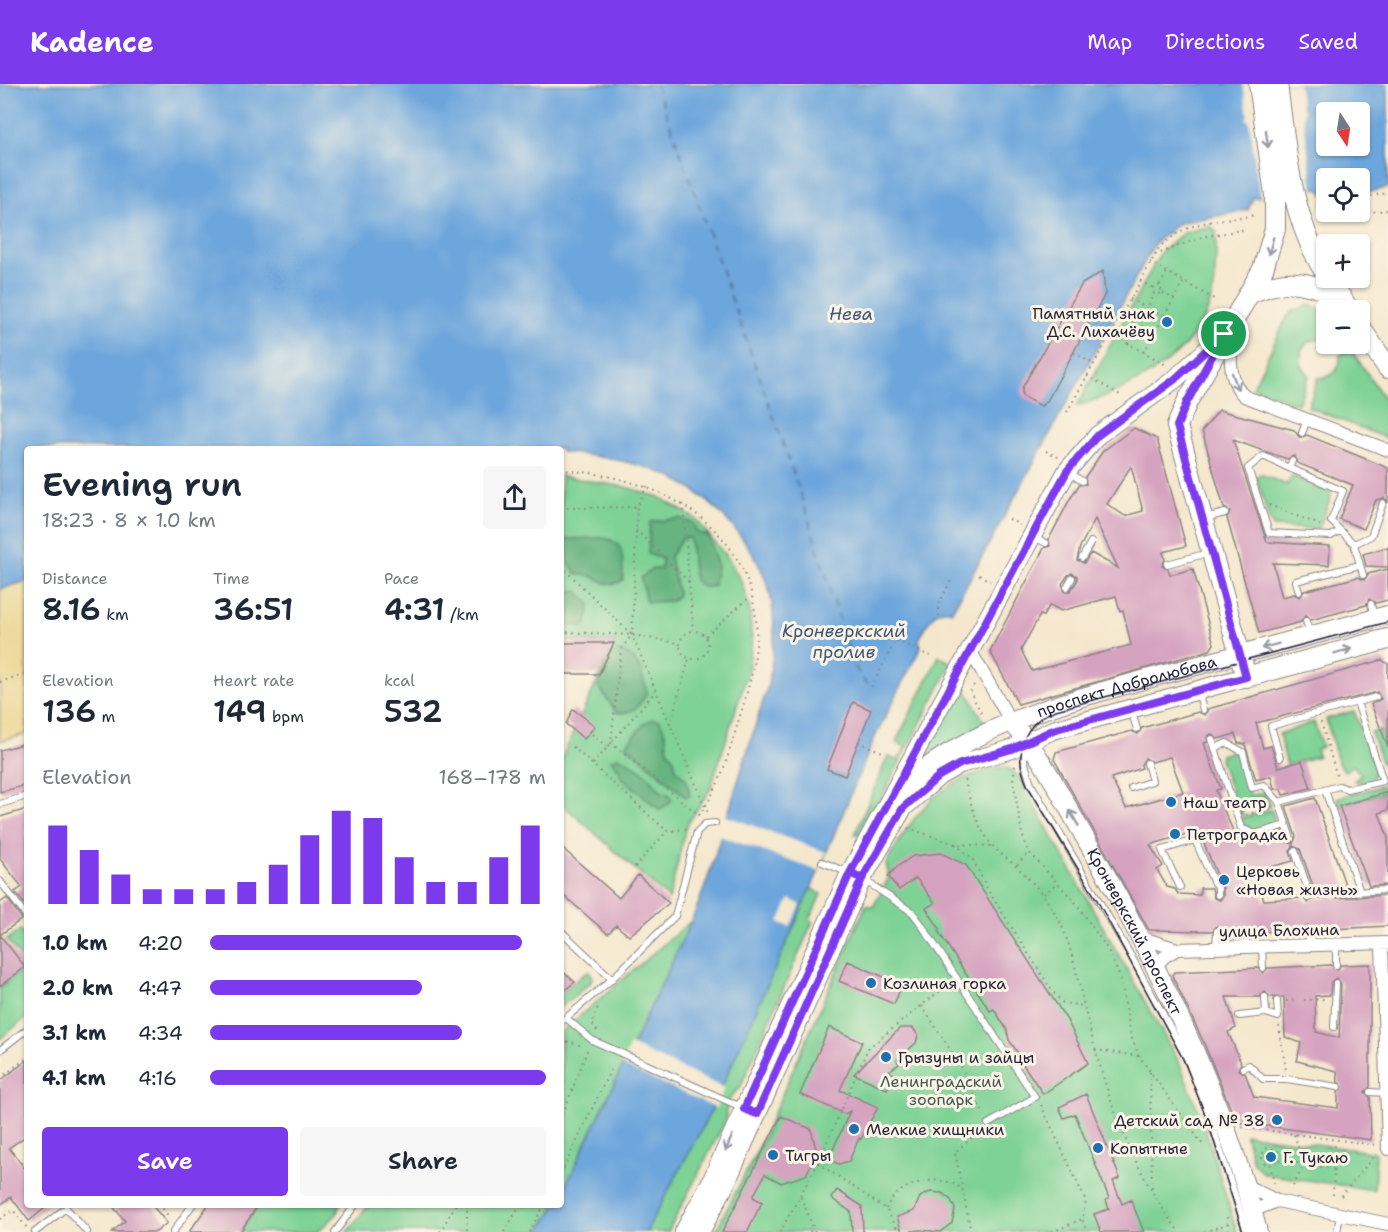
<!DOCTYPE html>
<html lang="en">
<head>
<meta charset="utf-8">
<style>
	body { margin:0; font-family:"Shantell Sans",sans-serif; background:#f6f6f7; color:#1f2937; height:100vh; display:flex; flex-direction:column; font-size:22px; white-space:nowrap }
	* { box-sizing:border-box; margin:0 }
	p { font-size:20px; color:#747a83 }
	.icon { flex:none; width:33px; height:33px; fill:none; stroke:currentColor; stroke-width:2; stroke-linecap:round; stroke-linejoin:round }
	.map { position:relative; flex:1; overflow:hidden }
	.side { position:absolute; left:24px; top:362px; width:540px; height:762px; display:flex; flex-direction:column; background:#fff; border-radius:6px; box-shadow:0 2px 4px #0004 }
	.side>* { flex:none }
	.needle { width:39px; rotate:168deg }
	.controls { position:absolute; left:1316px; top:18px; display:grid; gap:12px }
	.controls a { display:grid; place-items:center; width:54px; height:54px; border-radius:6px; background:#fff; box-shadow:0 2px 4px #0004; font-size:30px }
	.pin { position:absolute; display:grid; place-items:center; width:51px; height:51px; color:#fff; margin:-26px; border:3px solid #fff; border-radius:50%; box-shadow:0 2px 6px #0007 }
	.round { display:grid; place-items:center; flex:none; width:63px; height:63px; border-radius:6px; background:#f6f6f7 }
	.overview { display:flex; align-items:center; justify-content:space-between; height:102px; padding:0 18px }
	h1 { font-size:33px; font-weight:600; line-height:45px }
	.figures { display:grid; grid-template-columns:repeat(3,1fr); gap:9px; height:102px; padding:6px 18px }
	.figures div { display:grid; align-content:center }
	.figures b { font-size:30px; font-weight:600 }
	.figures small { font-size:16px; font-weight:400 }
	.figures p { font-size:16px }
	.chart { height:168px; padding:12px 18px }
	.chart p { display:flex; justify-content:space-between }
	.chart svg { width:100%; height:108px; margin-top:6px; stroke:#7c3aed; stroke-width:6 }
	.action { display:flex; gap:12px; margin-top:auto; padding:12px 18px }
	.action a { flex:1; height:69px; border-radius:6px; background:#7c3aed; color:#fff; font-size:24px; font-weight:600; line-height:69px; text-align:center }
	.action a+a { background:#f6f6f7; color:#1f2937 }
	ul { padding:0 18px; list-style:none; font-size:20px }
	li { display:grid; grid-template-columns:96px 72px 1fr; align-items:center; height:45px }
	li i { height:15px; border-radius:8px; background:#7c3aed }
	header { display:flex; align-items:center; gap:36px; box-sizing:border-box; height:84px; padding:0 30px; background:#7c3aed; color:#fff }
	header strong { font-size:28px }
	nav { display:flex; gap:33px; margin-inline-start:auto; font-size:21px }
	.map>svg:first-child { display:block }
	.green { fill:#7ed296; stroke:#507a68; stroke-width:1.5 }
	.forest { fill:#66b47f; stroke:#446b5d; stroke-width:1.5 }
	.sand { fill:#eeda9e; stroke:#887e6c; stroke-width:1.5 }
	.water { fill:#6da6dc; stroke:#48648c; stroke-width:1.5; fill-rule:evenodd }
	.pier { fill:#f4e7cd }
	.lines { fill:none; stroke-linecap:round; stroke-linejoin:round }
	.ferry { stroke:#40577b; stroke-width:1.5; stroke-dasharray:8 6; stroke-linecap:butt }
	.building { fill:#d5a2bf; fill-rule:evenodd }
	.lane-casing { stroke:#8b8484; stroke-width:8 }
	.street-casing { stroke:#8b8484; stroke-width:14 }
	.secondary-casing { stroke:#8b8484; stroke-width:20 }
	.primary-casing { stroke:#8b8484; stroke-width:22 }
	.path { stroke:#8b8484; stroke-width:2; stroke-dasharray:1.5 4.5; stroke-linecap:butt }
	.lane { stroke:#fff; stroke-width:6 }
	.street { stroke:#fff; stroke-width:12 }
	.secondary { stroke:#fff; stroke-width:18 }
	.primary { stroke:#fff; stroke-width:20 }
	.tram { stroke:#22223b; stroke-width:1.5 }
	.oneway { stroke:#9c9ca7 }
	.route-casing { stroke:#fff; stroke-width:12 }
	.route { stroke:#7c3aed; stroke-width:8 }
	.poi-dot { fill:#1f6fb2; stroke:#fcf5e5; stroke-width:2 }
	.labels { text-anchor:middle; stroke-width:6; stroke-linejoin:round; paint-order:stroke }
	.poi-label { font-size:16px; fill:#22223b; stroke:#fcf5e5; text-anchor:start }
	.street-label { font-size:16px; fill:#22223b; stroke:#fcf5e5 }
	.park-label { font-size:16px; fill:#3e5756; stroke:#fcf5e5 }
	.water-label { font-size:18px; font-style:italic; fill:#40577b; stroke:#fcf5e5 }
</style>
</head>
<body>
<header>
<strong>Kadence</strong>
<nav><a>Map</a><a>Directions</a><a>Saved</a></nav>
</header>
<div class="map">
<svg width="1388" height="1148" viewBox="0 0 1388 1148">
	<rect width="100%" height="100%" fill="#fcf5e5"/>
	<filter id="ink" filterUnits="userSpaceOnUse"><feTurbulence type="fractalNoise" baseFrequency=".0167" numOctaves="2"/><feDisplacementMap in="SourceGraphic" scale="12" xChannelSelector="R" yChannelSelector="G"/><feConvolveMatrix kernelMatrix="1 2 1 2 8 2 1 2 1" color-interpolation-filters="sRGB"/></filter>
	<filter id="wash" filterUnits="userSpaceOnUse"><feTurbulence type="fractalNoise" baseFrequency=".008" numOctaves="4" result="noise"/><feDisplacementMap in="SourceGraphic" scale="24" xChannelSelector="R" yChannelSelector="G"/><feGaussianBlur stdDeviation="1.35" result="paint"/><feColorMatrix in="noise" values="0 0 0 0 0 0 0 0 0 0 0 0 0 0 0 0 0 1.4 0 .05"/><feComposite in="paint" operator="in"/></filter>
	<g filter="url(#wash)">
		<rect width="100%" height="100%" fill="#f4e7cd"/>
		<path class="green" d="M1210,142l6,5c0,22 0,48 -5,69 -15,57 -83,91 -134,106l84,-154 22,-19z
			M1308,221l18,6v27l-17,3 -8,9v15l8,10 -11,29 -45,-17 34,-70 6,-6z
			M1350,264l38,56v35l-80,-32 10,-29c14,0 23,-8 22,-23z
			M1260,390l27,11 4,-9 39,16 1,4 -11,30 -5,3 -41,-2 -4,-5 -14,-45z
			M561,392l64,11 34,10 37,22 33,41 12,21 8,25 3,34 -4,31 -38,119 -24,36 -17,73 -108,-96v-43l54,-118 -54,-1z
			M939,572l13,7 -91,173 -6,-2 33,-78 10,5 8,-14 -10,-5z
			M965,604l21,37 -69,38 -2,-2z
			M1354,627l21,59 -1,6 -9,6 -11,-1 7,-6 -8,-10 -8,6 -6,-6 -13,-46z
			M1314,638l8,25 -6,2 2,7 -31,9 -8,-31z
			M1380,646l8,21v11l-6,2 -11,-31z
			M1233,667l5,2 12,43 15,-4 5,14 -4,2 -4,-10 -22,6 3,10 -3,1 -20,-55 1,-5z
			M1003,683l7,2 8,7 161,286 24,60 34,110h-522l42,-81 109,-246 7,2 16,-30 -3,-13c29,-53 54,-86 117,-97z
			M1388,700v8l-49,14 -2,-8z
			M1271,726l5,13 -21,7 -12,-5 -2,-7z
			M809,803l12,7 -11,25 3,2 -73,167c-10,6 -16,21 -14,32l-58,112h-22l64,-119z
			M692,836l-131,276v-164z
			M20,846l7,9v78l-27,22v-52l27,-21 -20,-26z
			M588,887l4,4 -1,7 -30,25v-14z
			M1245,1050l131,19 -2,37 -109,-16 -12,-11z
			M259,1121l81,-1v1l-4,10 -19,17h-77z
			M369,1121h187l-17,27h-192z"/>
		<path class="forest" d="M680,434l13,5 4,10 11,2 9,30 -3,21 -10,1 -10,-7 -4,-42h-8l-12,19 8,38 -6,6 -26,1 -5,-24 10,-9h10l1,-10 -14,-5 2,-32z
			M601,454c26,2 21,20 22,42 -20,12 -21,-7 -45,-5l-16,-22 4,-14z
			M576,506l14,13 -3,21 -5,2 -21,-2v-30z
			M617,567c23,4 24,22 30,41 -7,15 -14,22 -30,21l-19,-27 12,-27z
			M652,635l8,1 6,16 2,15 6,8 2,10 11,11 3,16 -4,1 -60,-52 19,-22z
			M618,673c14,5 35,20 41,33l11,5 1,6 -11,9 -40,-34v-6l-9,-10z"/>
		<path class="sand" d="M27,497v153l-27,7v-152z"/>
		<path class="water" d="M0,0h1388v104l-29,6v-16h-33v19l-8,-9 -65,10 -5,12 -69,13 -24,20 -203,368c-18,-7 -26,16 -33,29l2,7 -47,92 -57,136 -107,238 -64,119h-107l17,-27 5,-1v-8l131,-276 15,-39 61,-196c6,-30 9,-65 1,-95 -12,-41 -49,-84 -85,-106 -35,-21 -83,-28 -123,-32v-4h-534v133l-27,8zM1326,28h33v34h-33z"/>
		<path class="pier" d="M1243,0h55l4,23 3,3 -2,4 10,75 -53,8 -11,-76 -3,-2 2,-4z
			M723,731l103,37 -7,19 -102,-36z
			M790,815l11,6 -11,22 -11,-5z
			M630,961l94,43 -8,20 -95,-43z"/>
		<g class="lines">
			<path class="ferry" d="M656,0l144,408 52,168 9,18 10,9"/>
		</g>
		<g id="blocks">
			<path class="building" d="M1103,187l2,23 -58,107 -6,5 -19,-10v-8l60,-104z
				M1219,326l75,20 6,8 7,-3 81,33v34l-4,-4 -8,2 -12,29 -25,-10 14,-34 -56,-22 -3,-7 -7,3 -54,-19 34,102 63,4 -1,19 -56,-2 9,34 12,-3 6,3 4,-6 54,-14 6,3 4,-6 20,-5v31l-12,3 -7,-4 -3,6 -55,15 -6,-4 -4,6 -42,11 -32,-115 3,-7 -6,-3 -22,-77z
				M1134,344l23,11 29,107 -23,6 2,7 -3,7 6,3 2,6 23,-6 21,75 -4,6 -192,54 -28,-53 54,-103 6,-2 -1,-7 21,-40 9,-14 7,-1 -1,-7 18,-26zM1131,382l12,45 -18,5 -18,-12zM1095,435l23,49 -27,-15 -7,10 -7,-3 3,-13zM1072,489l5,3v5l-7,10 -5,1 -3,-8 6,-9zM1116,512l4,15 3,-1 8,35 -99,26 -11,-21 19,-35 3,1 7,-11 11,6z
				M1388,463v20l-22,-1 -3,-12z
				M561,559h53l-15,31h-38z
				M1382,576l6,4v83l-17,-43 10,-5 -4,-7 -121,31 7,25 8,-2 7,21 24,-6 9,27 -28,7 -2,-6h-7l-3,-13 -15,4 -11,-36 -7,-1 -3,-9 -17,5 -7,-5 -4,3 1,5 -4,1 17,46 -5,1 6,16 12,27 3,-1 4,11 42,-12 4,11 6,2 3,-7 -10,-31 29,-8 31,89 -12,1 -3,7 5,3 52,-3v31l-74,4 -6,-5 -4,5 -45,2h-37l-5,-6 -5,5 -63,-1 -95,-171 2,-7 76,-21 6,3 4,-6 56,-16 7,3 3,-6zM1170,673l13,35 -57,16 -15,-30 31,-10 -1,-3 4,-7 7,4zM1193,748l8,4 18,44 4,3v13l-3,4 -6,-2 -2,-10h-12v7l-22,-1 -3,-5 -8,-2 -10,-17 6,-4 -13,-21zM1293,762l7,3 14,40 14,1v8l-15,1 -5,4 -5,-5 -39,2 -11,-28 40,-11 -3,-10z
				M853,618l18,8 -26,66 -18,-7z
				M573,625l22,17 -11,13 -18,-15z
				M27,659v42l-27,7v-42z
				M1388,708v18l-9,3 9,25v47l-19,1 -30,-80z
				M27,725v99l-12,-16 7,-5 -22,-28v-42z
				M561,763l58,51 19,-23 31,28 -40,33 -13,-11 -8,9 -47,-41z
				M941,769l25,12 101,155 21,43 -45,31 -27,-40 2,-1 -9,-13 -2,-10 -13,-21 -4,2 -52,-80 2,-2 -14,-21 9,-5 -19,-25 -17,12 -11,-14 9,-9 16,-11z
				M7,814l15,21 -22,16 25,32 -25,19v-83z
				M848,877l54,24 -8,19 -55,-23z
				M1370,880v123l-5,5 5,5 1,43 -135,-18 -33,-81 -31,-66 2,-3 84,-4 5,5 5,-5 63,-3 6,5 4,-5zM1336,894l5,5 -2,55 -23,-6 -1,-36 15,-1 1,-13zM1265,908l5,5h14l1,40 16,6 -4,18 40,10 1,11 5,5 -5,5v16l-84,-11 -9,-24 -7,-3 3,-7 -13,-31 8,-4 -10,-31h34z
				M561,886l14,12 -14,11z
				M829,943l33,15 -22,48 38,17 -17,32 -2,-1 -10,23 -10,3 -5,-2 -3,-8 19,-43 -5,3 -45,-20z
				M900,944h13l5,7 -2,8 -19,17 2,4 -10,7 6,4 -8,14 -33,-15z
				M27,976v75l-18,13 18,23v33h23l-21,17 -18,-24 -11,8v-124z
				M1086,1010l34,84 -7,3 9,23 9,-4 13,32h-43l-7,-18 15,-5 -3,-9 3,-2 -34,-84 -11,4 -5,-11z
				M781,1032l30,13 6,24 -11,22 -25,8 -16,-9 -12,23 9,5 -15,30h-25z
				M837,1106l25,16 1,26h-11l-1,-20 -20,-14z
				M930,1108l12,1 9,7 4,9 -3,14 -12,9 -20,-2 -18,2 -5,-15 17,-6 6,-14z
				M111,1120h40l16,19 -11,9h-44l13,-11z
				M209,1120h50l-19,28h-51z"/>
		</g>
	</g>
	<g filter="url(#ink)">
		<use href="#blocks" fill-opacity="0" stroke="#8b8484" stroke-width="1.5"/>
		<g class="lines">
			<g class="lane-casing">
				<path id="lane" d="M1302,349l5,-13
					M1292,377l-3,7 54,23 -12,30 23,23
					M1289,384l-26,-12 -15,12 21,65 62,3 9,-5
					M1070,389l12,8
					M1205,434l20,-5
					M1034,453l12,6
					M1082,474l9,-16
					M1167,480l41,-11
					M1363,491l-9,-31 17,-8 12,-33
					M1067,503l5,-9
					M1299,508l-3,-11 64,-16
					M1371,520l3,14
					M1306,537l4,14
					M1198,607l5,19
					M1131,626l6,19
					M1212,655l29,89 14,6 31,-9
					M1027,661l-3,15 7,24 101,174 55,100 23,61 37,113
					M1215,664l12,-5 16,9 9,36 12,-3 15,17 12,37
					M1280,674l-9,-32 105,-29
					M1131,704l21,-7 -5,-18
					M1325,706l35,102
					M1279,718l60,-16 8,3 36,-8 -26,-79
					M0,720l27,-8
					M1295,767l12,36 1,11
					M822,778l25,10
					M864,796l48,32 7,9 116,176 -47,27
					M0,797l27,36
					M1180,803l-18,-37 33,-10 19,43 4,2v10
					M1336,809l50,-3
					M1307,810h18
					M1309,846v15
					M561,847l51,48
					M1336,861v20
					M1262,863l1,21
					M1216,864l1,-17
					M1265,913l1,16
					M1239,932l27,-3 12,4 -1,-16
					M566,934l26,22 149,67
					M561,938l51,-43 63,-63 22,-84 8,-8 10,-1
					M1334,943l2,-44
					M0,966l27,-21
					M1243,984l6,-3 14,14h24l51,8
					M1370,1008l16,1
					M35,1148l31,-24 21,24
					M173,1148l20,-28
					M335,1148l21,-28
					M1337,1148l3,-17"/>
			</g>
			<g class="street-casing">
				<path id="street" d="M1231,247c0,22 -4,49 13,65l144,54
					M971,568l40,70
					M1139,853l38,12 211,-6
					M1382,860l6,205
					M1154,884l10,-11 13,-8
					M1243,1100l34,17 111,23
					M1252,1127l25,-10"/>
			</g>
			<g class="secondary-casing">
				<g id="secondary">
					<path id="s1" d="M1011,638c29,30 48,70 69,107 72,124 143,263 178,403"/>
					<path id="s2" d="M898,708c63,-64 172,-92 256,-115 78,-21 156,-41 234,-62"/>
					<path d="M684,1148l28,-52 138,-307 217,-402 31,-36 76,-55 49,-45"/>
					<path d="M700,1148l25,-47 137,-306 41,-71 36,-32 21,-12 52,-15 41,-19 193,-53"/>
				</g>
			</g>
			<g class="primary-casing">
				<path id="primary" d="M1259,0l16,110v35l-12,40 -76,133 -10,24 69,251 142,-38
					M1277,0c9,66 13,132 49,190
					M1333,201l16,25
					M1250,209c37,-16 52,-12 89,2
					M1359,242l29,42"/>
			</g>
			<path class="path" d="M1359,114l29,-5
				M1316,122l10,-2
				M1332,133l56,-7
				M1155,171l47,-18 45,-8
				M1150,178l64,37
				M1140,197l13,7
				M1160,201l7,-13
				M1163,209l11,6
				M1130,215l33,17
				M1120,233l13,6
				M1141,237l13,-26 -1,-7 7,-3 2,8 -8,2
				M1090,238l78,44
				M1143,245l10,5
				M1128,260l7,-13 -2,-8 8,-2 2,8 -8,2
				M1144,268l40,-71
				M1074,269l18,10
				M1087,292l33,19
				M1067,328l92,-164c29,-29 59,-27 97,-33
				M1046,367l12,6
				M561,386c90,5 186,49 195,150 3,35 -7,66 -17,99 -10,33 -18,68 -40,96l-88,-72 10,-94 11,-14
				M647,402l-10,21 -5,128 76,178
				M683,420l10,126
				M1269,421l51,20
				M561,424l76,-1
				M1009,435l11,6
				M636,446l53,52
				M561,482l71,69
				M979,491l11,6
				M939,532v-12l13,-26
				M680 561a14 14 0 1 1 28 0a14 14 0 1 1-28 0Z
				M561,548l71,3 47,8
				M706,552l45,-40
				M0,598l27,-9
				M974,601l-4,7 13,24
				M871,603l25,-47 38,18
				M1321,638l16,55
				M670,641l19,-66
				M592,650l15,13
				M858,658l27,11
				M573,663l94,84
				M593,680l61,-71
				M1015,682l-2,14 9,54 7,18 47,51 32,47 13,30 10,56 8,20 64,89
				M965,696c4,21 13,49 28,66 6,8 17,14 24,21 17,16 31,32 42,53 16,33 21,74 31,110 20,77 42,138 89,202
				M1246,731l26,-7
				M908,744l47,16 38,2
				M955,760l17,14 17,34 64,100 10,11 20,3
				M1017,781l12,-13
				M635,783l32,-36 21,-2
				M1044,810l13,-11
				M800,824l15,8
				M1304,916l21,-1
				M1286,917l9,-1
				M922,922l40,62 22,47
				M1279,942l7,45
				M597,947l-5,-8 7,-19
				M561,956l22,6
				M1095,966l44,6
				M1150,988l2,120
				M0,994l27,-20
				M1041,1021l45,96 -4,18 5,13
				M561,1035l27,-71
				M1242,1043l134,18
				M1279,1076l55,9
				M818,1079l68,46 13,23
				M21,1080l6,-5
				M1270,1081l9,-5v-6l-5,-5 -7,-1 -6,8 3,7 6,2 4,18
				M561,1090l50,-105
				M1293,1102l11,-21 -10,-31
				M1333,1111l2,-54
				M1341,1112l35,-42
				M801,1113l14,35
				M159,1120l11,14
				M467,1120v28
				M886,1125c9,-26 55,-38 76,-20
				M1227,1133l2,15
				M0,1135l13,-9 14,18
				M440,1148l16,-28
				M504,1148l17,-28
				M529,1148l16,-28
				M780,1148l38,-69 50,-115 82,-65
				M810,1148l2,-9
				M971,1148l-16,-80 27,-23
				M1052,1148l30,-13
				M1204,1148l28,-10"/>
			<use href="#lane" class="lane"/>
			<use href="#street" class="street"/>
			<use href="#secondary" class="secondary"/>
			<use href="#primary" class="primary"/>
			<path class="tram" d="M1243,1148l-36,-113 -24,-60 -86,-159 -70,-115c-14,-31 -4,-63 29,-75l332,-88"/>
		</g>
		<defs><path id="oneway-shaft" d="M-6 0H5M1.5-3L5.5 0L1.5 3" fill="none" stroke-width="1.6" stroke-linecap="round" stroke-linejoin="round" transform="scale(1.5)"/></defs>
		<g class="oneway">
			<use href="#oneway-shaft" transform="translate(1267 55) rotate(82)"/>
			<use href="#oneway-shaft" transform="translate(1271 162) rotate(105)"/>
			<use href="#oneway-shaft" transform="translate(1235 297) rotate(70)"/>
			<use href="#oneway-shaft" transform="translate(1270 562) rotate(165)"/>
			<use href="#oneway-shaft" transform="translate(1343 567) rotate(-15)"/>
			<use href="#oneway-shaft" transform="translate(1074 734) rotate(-120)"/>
			<use href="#oneway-shaft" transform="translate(729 1059) rotate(114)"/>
		</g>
	</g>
	<g class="lines" filter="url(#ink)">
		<g class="route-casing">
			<path id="route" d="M1224,250l-50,46 -76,55 -31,36 -217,402 12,6 -105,235 -13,-5 106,-236 12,6 41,-71 36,-32 21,-12 52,-15 41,-19 193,-53 -69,-251 10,-24 37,-68"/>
		</g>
		<use href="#route" class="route"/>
	</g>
	<g class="poi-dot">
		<circle cx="1167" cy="238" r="6"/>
		<circle cx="1171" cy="718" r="6"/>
		<circle cx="1175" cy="750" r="6"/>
		<circle cx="1224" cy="796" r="6"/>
		<circle cx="871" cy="899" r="6"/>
		<circle cx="886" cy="973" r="6"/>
		<circle cx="1277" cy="1036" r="6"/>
		<circle cx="854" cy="1045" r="6"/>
		<circle cx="1098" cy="1064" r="6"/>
		<circle cx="773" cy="1071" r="6"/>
		<circle cx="1271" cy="1073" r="6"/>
	</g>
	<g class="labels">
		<g class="poi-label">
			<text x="1155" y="235" text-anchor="end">Памятный знак<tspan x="1155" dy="18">Д.С. Лихачёву</tspan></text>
			<text x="1183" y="724">Наш театр</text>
			<text x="1187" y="756">Петроградка</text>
			<text x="1236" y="793">Церковь<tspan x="1236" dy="18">«Новая жизнь»</tspan></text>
			<text x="883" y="905">Козлиная горка</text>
			<text x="898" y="979">Грызуны и зайцы</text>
			<text x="1265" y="1042" text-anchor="end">Детский сад № 38</text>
			<text x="866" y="1051">Мелкие хищники</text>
			<text x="1110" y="1070">Копытные</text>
			<text x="785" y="1077">Тигры</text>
			<text x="1283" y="1079">Г. Тукаю</text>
		</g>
		<g class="street-label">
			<text dy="6" stroke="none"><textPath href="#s2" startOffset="255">проспект Добролюбова</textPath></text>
			<text transform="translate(1279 846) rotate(-1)" y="6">улица Блохина</text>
			<text dy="6" stroke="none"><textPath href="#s1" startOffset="244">Кронверкский проспект</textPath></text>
		</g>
		<g class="park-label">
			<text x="941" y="1003">Ленинградский<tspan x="941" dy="18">зоопарк</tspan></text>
		</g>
		<g class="water-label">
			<text x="851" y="236">Нева</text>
			<text x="844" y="553">Кронверкский<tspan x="844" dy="21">пролив</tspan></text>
		</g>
	</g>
</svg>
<div class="controls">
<a><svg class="needle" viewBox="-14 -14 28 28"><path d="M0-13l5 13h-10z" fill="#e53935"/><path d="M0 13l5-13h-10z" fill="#747a83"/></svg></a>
<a><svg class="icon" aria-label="locate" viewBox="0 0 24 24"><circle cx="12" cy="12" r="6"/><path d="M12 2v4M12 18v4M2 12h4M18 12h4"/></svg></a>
<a>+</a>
<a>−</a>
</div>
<div class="pin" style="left:1224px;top:250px;background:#1e9e55"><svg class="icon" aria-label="arrive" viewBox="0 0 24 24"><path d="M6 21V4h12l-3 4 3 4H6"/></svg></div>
<section class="side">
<div class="overview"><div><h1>Evening run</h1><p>18:23 · 8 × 1.0 km</p></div><a class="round"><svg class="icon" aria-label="share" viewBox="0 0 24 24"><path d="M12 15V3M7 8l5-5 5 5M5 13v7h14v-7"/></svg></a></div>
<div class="figures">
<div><p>Distance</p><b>8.16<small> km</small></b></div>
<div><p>Time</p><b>36:51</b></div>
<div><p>Pace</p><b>4:31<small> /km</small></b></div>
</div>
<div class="figures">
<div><p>Elevation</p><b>136<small> m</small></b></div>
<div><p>Heart rate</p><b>149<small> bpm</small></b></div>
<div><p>kcal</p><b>532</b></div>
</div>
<div class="chart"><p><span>Elevation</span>168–178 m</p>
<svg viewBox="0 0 160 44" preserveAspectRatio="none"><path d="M5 44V12M15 44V22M25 44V32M35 44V38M45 44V38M55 44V38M65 44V35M75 44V28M85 44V16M95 44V6M105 44V9M115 44V25M125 44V35M135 44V35M145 44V25M155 44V12"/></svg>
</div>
<ul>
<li><b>1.0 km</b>4:20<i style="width:93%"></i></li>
<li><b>2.0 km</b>4:47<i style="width:63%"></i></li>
<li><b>3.1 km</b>4:34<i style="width:75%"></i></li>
<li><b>4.1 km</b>4:16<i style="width:100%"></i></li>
</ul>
<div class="action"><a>Save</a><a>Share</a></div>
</section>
</div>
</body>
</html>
